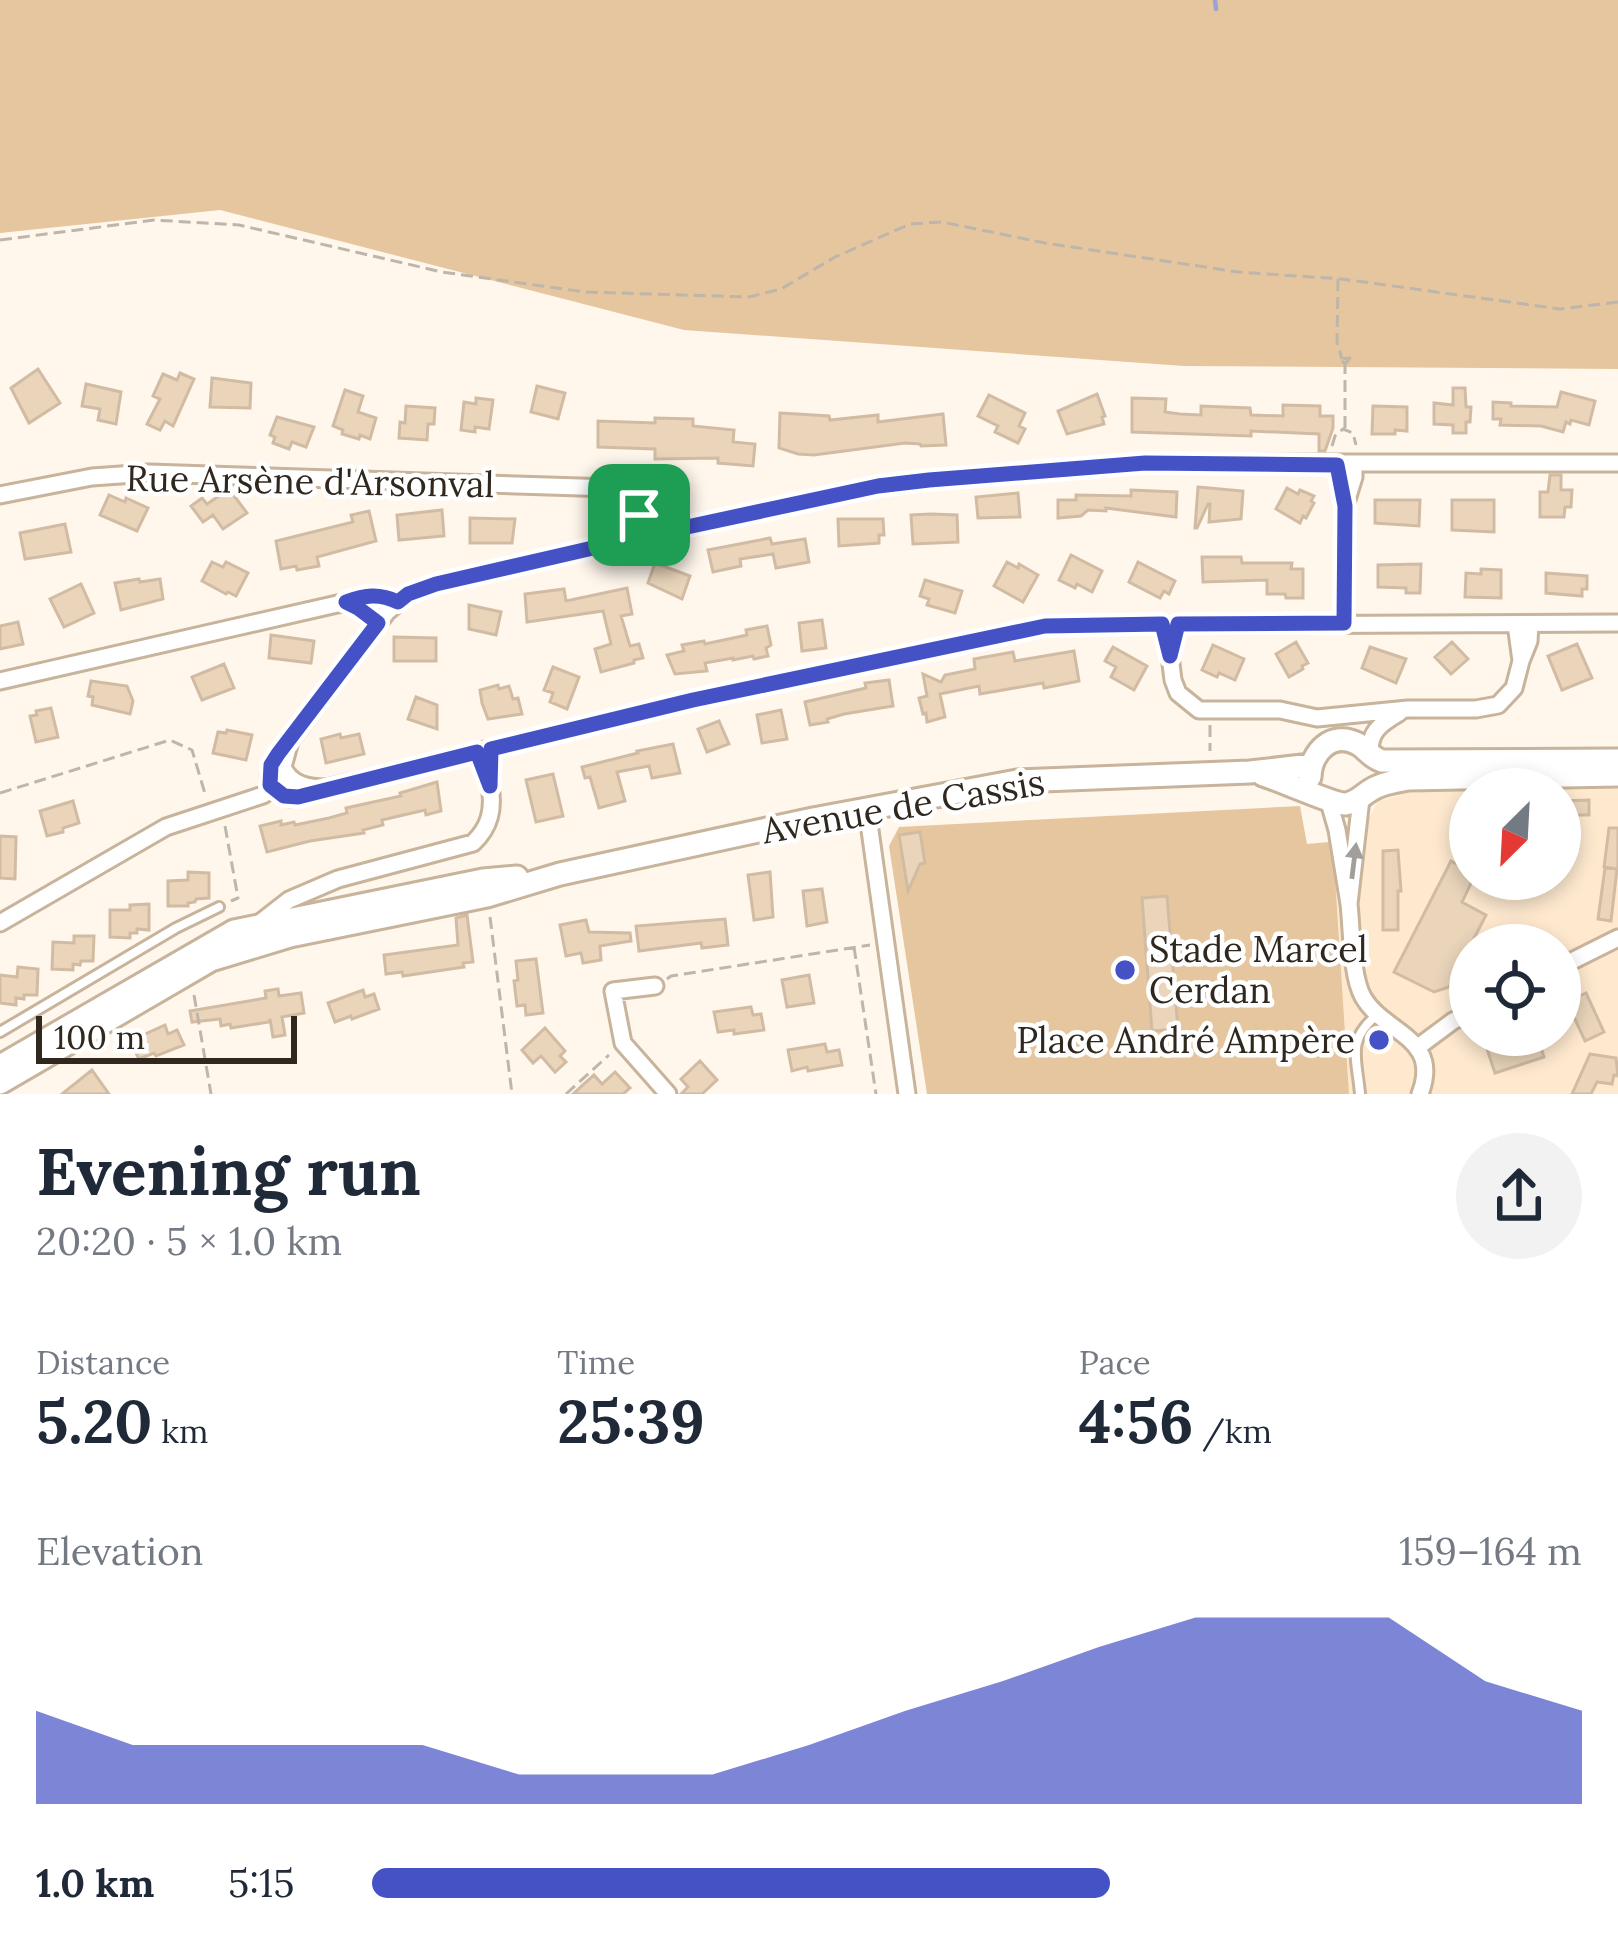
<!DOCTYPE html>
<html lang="en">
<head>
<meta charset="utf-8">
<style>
	body { margin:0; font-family:Lora,serif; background:#f2f2f3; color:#1f2937; height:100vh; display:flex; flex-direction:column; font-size:45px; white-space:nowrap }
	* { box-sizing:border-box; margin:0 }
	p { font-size:39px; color:#747a83 }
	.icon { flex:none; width:66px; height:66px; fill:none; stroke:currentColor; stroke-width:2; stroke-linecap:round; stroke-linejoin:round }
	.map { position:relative; height:1094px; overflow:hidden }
	.drawer { display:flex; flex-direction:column; background:#fff; flex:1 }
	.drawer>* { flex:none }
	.needle { width:78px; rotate:204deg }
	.buttons { position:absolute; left:1449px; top:768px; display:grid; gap:24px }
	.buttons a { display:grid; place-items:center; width:132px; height:132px; border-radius:50%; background:#fff; box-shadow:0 6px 18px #0003; font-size:60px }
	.scale { position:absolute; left:36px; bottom:30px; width:261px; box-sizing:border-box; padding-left:12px; border:6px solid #30281e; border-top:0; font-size:33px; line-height:42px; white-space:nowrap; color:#30281e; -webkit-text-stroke:9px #fff; paint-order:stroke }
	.pin { position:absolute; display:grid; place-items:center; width:102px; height:102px; color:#fff; margin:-51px; border-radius:24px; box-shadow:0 6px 18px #0006 }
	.round { display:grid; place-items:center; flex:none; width:126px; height:126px; border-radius:63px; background:#f2f2f3 }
	.head { display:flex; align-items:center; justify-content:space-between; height:204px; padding:0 36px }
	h1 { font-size:66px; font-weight:800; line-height:90px }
	.figures { display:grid; grid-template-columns:repeat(3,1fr); gap:18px; height:204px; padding:12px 36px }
	.figures div { display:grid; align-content:center }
	.figures b { font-size:60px; font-weight:800 }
	.figures small { font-size:33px; font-weight:400 }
	.figures p { font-size:33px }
	.chart { height:336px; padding:24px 36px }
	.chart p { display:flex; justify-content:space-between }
	.chart svg { width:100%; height:216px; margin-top:12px; fill:#4552c6; opacity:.7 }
	ul { padding:0 36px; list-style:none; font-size:39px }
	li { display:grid; grid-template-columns:192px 144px 1fr; align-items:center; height:90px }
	li i { height:30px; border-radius:15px; background:#4552c6 }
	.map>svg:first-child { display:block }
	.built { fill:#fee9cf; fill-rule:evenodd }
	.green { fill:#e6c69e }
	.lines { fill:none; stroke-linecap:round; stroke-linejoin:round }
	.stream { stroke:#98a4d2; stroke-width:4.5 }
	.building { fill:#ead5bb; stroke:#d1bca3; stroke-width:3 }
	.lane-casing { stroke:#c8b39b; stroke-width:14 }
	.street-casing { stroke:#c8b39b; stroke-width:21 }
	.secondary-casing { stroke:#c8b39b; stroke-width:27 }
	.path { stroke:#beb5ab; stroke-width:3; stroke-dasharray:12 6; stroke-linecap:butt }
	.lane { stroke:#fff; stroke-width:8 }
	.street { stroke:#fff; stroke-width:15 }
	.secondary { stroke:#fff; stroke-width:21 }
	.oneway { fill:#a29e9a }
	.route-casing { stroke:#fff; stroke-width:24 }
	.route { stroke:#4552c6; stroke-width:15 }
	.poi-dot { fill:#4552c6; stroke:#fff; stroke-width:4.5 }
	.labels { text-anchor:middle; stroke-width:9; stroke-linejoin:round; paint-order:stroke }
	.street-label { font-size:36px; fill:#30281e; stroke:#fff }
	.poi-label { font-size:36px; fill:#30281e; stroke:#fff; text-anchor:start }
</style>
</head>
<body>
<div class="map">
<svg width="1618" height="1094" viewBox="0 0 1618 1094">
	<rect width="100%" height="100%" fill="#fff6ec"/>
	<path class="built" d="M1618,783v311h-269l-16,-248 34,-4 1,-22 9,-18 28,-9 104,-7zM1470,789h90v90h-90zM1470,945h90v90h-90z"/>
	<path class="green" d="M0,0h1618v369l-434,-3 -500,-36 -464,-120 -220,23z
		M1300,806l7,38 22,-2 4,4 16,248h-422l-38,-248 10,-19z"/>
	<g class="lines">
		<path class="stream" d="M1215,0l1,9"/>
	</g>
	<path class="building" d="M38,369l22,34 -31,20 -18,-35z
		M180,373l14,6 -21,47 -8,-5 -5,9 -13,-6 13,-25 -7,-3 10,-22 14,6z
		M212,378l39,5 -1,25 -40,-1z
		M86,384l35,8 -5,32 -18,-4 2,-11 -18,-3z
		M537,386l28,7 -7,26 -27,-7z
		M1453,388h12l1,19h5l-1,15h-4v11h-13v-8l-19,-1v-21l19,2z
		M345,390l18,6 -5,16 18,6 -6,21 -10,-4 -1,4 -17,-5 1,-4 -10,-4z
		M1561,392l34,9 -6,24 -18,-5 -1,4 -4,-2 -3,10 -22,-6 -41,-1 1,-6h-8v-17l18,1v3l46,1z
		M1097,394l8,22 -3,1 2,7 -37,10 -9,-23z
		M989,395l36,18 -6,13 6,3 -7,14 -23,-11 3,-6 -20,-10z
		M476,398l17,2 -4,29 -14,-2v5l-14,-2 3,-28 12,2z
		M1132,398l34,1 -1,13 15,2 21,1v-9l49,2 1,7 32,1v-11l37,1v10h13v12l-8,23h-6v-17l-68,-3v5l-119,-4z
		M406,406l29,2 -1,16h-6l-1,16 -28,-2 1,-16 5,1z
		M1373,406l34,1v24l-12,-1v4h-23z
		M780,413l49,3 1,4 48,-5v7l65,-8 3,31 -25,1 -1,-2 -15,-1 -91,12 -16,-1 -19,-6z
		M277,417l37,10 -8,20 -14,-5 -3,7 -16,-6 2,-6 -5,-2z
		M655,418l38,1v7l41,4 -1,12 22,2 -2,22 -35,-3v-5l-63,1v-10l-57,-2v-26l57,2z
		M1550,475h11v15h11l-1,17h-6l-1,10h-24v-25h8z
		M1198,487l45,4 -2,28 -32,3 1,-18h-2l-11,24h-2z
		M1287,488l11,6 2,-4 14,6 -3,5 3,2 -8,15 -3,-2 -3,7 -24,-14z
		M229,489l18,24 -24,16 -10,-14 -10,7 -12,-16 11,-8 5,6z
		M1131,490l46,2 -1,25 -70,-9v3l-18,-1 -7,6 -23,2v-18h18v-5l55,1z
		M1018,493l2,24 -42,1 -2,-21z
		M109,495l16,7 1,-4 22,10 -11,23 -37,-16z
		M1375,500h45l-1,26 -44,-3z
		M1452,500h42v32l-42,-2z
		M442,510l2,26 -45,4 -2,-25z
		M369,511l7,30 -59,16 2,9 -22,4 -1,-4 -15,3 -5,-28 77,-19 -2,-7z
		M931,514l26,1 1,27 -45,2 -2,-29z
		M470,518l45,1 -3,24h-42z
		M838,519h45l1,16h-5v8l-40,3z
		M65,524l6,28 -46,7 -5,-26z
		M770,538l2,6 33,-5 4,23 -33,6 -3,-14 -33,5 1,7 -28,6 -5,-22z
		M1071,555l31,16 -10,21 -15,-8 -2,4 -16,-8z
		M1202,557h39l1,6h50l-1,6h12v29h-17l-1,-4h-18v-14l-64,2z
		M212,562l11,5 3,-5 22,11 -12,23 -8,-4 -2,2 -24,-13z
		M1007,562l11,6 1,-4 19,11 -15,27 -29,-16z
		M1138,562l37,19 -6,13 -5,-3 -4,7 -31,-16z
		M655,563l35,13 -8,23 -34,-16z
		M1421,564l-1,29h-14v-5l-28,-1v-22z
		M1481,569l20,1v28l-36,-1 1,-24 15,1z
		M1546,573l41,3v13h-5v7l-36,-3z
		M139,579l1,3 20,-3 3,20 -42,11 -6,-27z
		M925,580l37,11 -7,22 -28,-8 2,-6 -9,-3z
		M81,584l13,29 -30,14 -14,-28z
		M627,588l5,26 -11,2 9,30 9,-2 4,14 -9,2v3l-33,9 -6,-23 16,-5 -8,-33 -76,11 -2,-28 39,-5 2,12z
		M469,605l32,7 -5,23 -27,-6z
		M822,620l4,28 -24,3 -3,-28z
		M18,622l5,22 -23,5v-23z
		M767,626l4,19 -5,3 2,8 -14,3 -1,-3 -20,4v-2l-28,5 2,8 -32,3 -8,-19 17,-4 -2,-6 22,-4 1,3 42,-9 -1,-5z
		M271,635l43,6 -3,22 -42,-5z
		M394,637l42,1v23h-42z
		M1296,642l12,21 -6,3 1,3 -14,8 -13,-23z
		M1452,642l16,17 -17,15 -16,-17z
		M1577,644l15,34 -30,12 -14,-34z
		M1213,645l31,14 -9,21 -16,-7 -2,4 -15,-7z
		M1113,647l34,19 -13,24 -23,-13 5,-10 -11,-6z
		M1370,647l36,12 -10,24 -34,-15z
		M1074,651l5,30 -35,7 -1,-5 -63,11 -1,-8 -39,8 5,23 -18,5 -1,-9 -3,1 -4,-16 8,-2 -4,-22 18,8 4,-7 30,-6 -1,-10 39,-7 2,9z
		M224,664l10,24 -32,12 -10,-23z
		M553,667l26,10 -12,32 -17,-7 3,-9 -9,-3z
		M889,680l4,26 -49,8 -17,5 1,3 -18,3 -5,-23 61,-14 -1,-5z
		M91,681l36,5 6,15 -3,13 -38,-9 1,-8 -5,-1z
		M498,685l1,4 10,-3 4,13 5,-1 4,16 -34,5 -6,-16 -2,-13z
		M416,697l21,8v24l-29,-10z
		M51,708l7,29 -22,5 -6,-26 7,-1 -1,-4z
		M781,710l6,29 -25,4 -5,-28z
		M719,721l10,23 -22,8 -9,-23z
		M227,730l25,5 -6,25 -33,-7 5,-21 8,1z
		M340,734l1,4 18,-4 5,20 -38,9 -5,-24z
		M673,744l7,29 -28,5 -3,-12 -32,6 8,29 -26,7 -9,-31 -5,1 -3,-11 56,-14 -1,-2z
		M553,774l10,42 -27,6 -10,-42z
		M437,782l4,29 -15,4 -1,-5 -43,10 1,5 -20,5 1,3 -54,8 -43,11 -7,-26 21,-5v4l13,-3 1,3 34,-7 18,-5 -1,-5 55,-12 -1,-3z
		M1589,800v15h-13l2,33 -18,1v-48z
		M73,801l6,22 -16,5v4l-16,4 -7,-25z
		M1609,828h9v41l-14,-2z
		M920,832l5,31 -5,1 -12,27 -9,-56z
		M0,836l16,1 -1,42 -15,-1z
		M1398,850l3,41h-3v39h-15v-79z
		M1451,861l19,10v8h3l-11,23 24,13 -37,72 -15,5 -40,-20z
		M1605,868l12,1 -6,52 -13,-2z
		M188,872l21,1v25l-13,1 -1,3 -7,1v3h-20v-25l20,-1z
		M770,872l3,45 -19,3 -6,-45z
		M822,889l5,33 -20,4 -4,-35z
		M1167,896l11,133 -26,2 -10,-133z
		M149,904v26l-12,-1v4h-7v5l-20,-1v-27h20v-5z
		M467,915l6,47 -10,1 1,4 -61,9 -1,-4 -16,2 -2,-19 74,-10 -2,-27z
		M725,919l3,26 -26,3 -1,-5 -62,8 -3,-25z
		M586,920l3,12 41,1 1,8 -31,5 1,14 -18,3 -2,-10 -15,3 -6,-31z
		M74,936h20l-1,25h-12l-1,4 -7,-1v6l-21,-1 1,-27 21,1z
		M536,959l7,54 -17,2 -1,-10 -8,1 -3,-25 4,-1 -2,-19z
		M18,967l20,2 -1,26h-13v4l-8,-1v7l-16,-2v-28l17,2z
		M809,975l5,28 -27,4 -5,-27z
		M278,989l1,7 22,-3 3,20 -22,4 3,18 -12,2 -3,-18 -1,3 -38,6 -1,-4 -9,2 -1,-7 -28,3 -2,-11 76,-13 -1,-7z
		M363,990l2,7 9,-3 5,15 -27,10 -1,-3 -16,6 -7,-19z
		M1586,993l18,39 -19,9 -18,-39z
		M751,1007l2,8 8,-1 3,16 -30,4v-4l-16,2 -4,-20z
		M165,1025l3,9 9,-4 7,15 -28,11 -2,-3 -15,6 -9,-18z
		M545,1028l20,23 -5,5 6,6 -11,10 -14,-16 -8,7 -11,-13z
		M1511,1035h26l7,22 -49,16 -8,-24 11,-4 -1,-5z
		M825,1044l2,8 12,-2 3,15 -34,6 -1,-4 -15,4 -4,-21z
		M1590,1054l26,4 2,18 -4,-1 -2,9 -15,-2 -6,12h-19z
		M700,1061l17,19 -15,14h-21l7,-7 -7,-8z
		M92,1070l17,24h-47z
		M615,1072l15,16 -7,6h-50l21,-19 8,9z"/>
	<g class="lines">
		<g class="lane-casing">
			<path id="lane" d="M0,1032l176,-104 43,-21
				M1360,1094c-3,-36 -14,-54 17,-79"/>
		</g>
		<g class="street-casing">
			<path id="street" d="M1337,465l8,41 9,-29v-12
				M0,495l92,-18 57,-4 463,15 10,3
				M645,536l-11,-31 -12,-14c22,9 42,15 51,39
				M378,623l-20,-15 -12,-6c20,-7 32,-8 52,0
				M1344,623l1,-117
				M1162,624l8,32 8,-32
				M1516,624l5,37 8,-20 1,-17
				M1170,656l3,24 5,13 21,17h81l37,8 91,-9h68l22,-4 16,-17 7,-27
				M0,681l346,-79
				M290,741l97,-129 21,-18 28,-10 442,-98 51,-6 216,-17h473
				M290,741l-7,26c8,18 25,21 44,21l-38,10c-35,-14 -17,-38 1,-57z
				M477,752l13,34 1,-37
				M1371,757c-4,-24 9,-33 28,-44
				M327,788l366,-88 352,-74 573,-3
				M1329,802l8,28 12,74 12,-105
				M867,809l40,285
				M1349,904c3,26 2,71 14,93 21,37 79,40 57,97
				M0,923l166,-96 97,-32 26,-17
				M257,925l32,-25 49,-21 135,-36c17,-16 21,-34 17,-57
				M1560,967l58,-29
				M655,986l-42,5 10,52 45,51
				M1418,1047l35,-26 17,-8"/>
		</g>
		<g class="secondary-casing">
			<path id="secondary" d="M1263,775c17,5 72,30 83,29 12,-2 16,-9 25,-14 11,-7 26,-9 38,-11l209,-4
				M1310,777c1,-25 22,-47 48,-33 10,6 12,13 24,17l236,-1
				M0,1066l234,-135 249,-51 34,-3
				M0,1083l211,-123 79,-24 197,-40 73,-22 253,-55 204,-38 233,-9 61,-7"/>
		</g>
		<path class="path" d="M0,240l154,-20 85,5 203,47 143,20 164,5 32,-8 54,-32 75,-33 32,-2 103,21 193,29 104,7 218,30 58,-7
			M1338,279l-1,63 5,17
			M1350,358l-5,6 -5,-5z
			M1345,428v-64
			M1332,446l3,-10 8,-7 10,4 3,12
			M1210,725v26
			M0,793l170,-53 22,10 14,47
			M225,826l13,72 -7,3
			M490,917l22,177
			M854,947l22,147
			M667,979l4,-3 199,-31
			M194,995l17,99
			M566,1094l43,-39"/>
		<use href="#lane" class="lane"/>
		<use href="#street" class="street"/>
		<use href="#secondary" class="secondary"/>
	</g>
	<defs><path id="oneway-solid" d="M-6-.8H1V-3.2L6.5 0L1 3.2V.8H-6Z" transform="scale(3)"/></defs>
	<use class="oneway" href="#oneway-solid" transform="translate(1354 861) rotate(-83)"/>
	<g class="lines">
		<g class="route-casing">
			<path id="route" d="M1145,463l192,2 8,41 -1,117 -166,1 -8,32 -8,-32 -117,2 -352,74 -202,49 -1,37 -13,-34 -179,45 -14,-1 -14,-11 1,-20 7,-11 100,-131 -20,-15 -12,-6c19,-7 33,-9 52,0l10,-8 28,-10 209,-48 -11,-31 -12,-15c21,10 42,16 51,40l205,-44 51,-6z"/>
		</g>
		<use href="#route" class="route"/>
	</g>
	<g class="poi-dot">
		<circle cx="1125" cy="970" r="12"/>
		<circle cx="1379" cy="1040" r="12"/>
	</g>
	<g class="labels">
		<g class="street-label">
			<text transform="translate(310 481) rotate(1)" y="13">Rue Arsène d'Arsonval</text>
			<text transform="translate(903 806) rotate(-10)" y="13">Avenue de Cassis</text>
		</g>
		<g class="poi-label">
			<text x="1149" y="962">Stade Marcel<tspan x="1149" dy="41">Cerdan</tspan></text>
			<text x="1355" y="1053" text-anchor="end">Place André Ampère</text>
		</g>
	</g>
</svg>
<div class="buttons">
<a><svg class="needle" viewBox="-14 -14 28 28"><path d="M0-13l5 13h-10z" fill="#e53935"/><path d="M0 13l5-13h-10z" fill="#747a83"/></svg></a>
<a><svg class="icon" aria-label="locate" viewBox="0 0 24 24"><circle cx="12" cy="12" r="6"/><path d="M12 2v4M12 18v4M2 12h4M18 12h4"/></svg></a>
</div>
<div class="scale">100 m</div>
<div class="pin" style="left:639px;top:515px;background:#1e9e55"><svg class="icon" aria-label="arrive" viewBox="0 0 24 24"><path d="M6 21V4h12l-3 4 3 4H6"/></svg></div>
</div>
<section class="drawer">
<div class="head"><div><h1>Evening run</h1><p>20:20 · 5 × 1.0 km</p></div><a class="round"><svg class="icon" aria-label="share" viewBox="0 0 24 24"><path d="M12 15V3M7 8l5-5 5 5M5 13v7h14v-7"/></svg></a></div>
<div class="figures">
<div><p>Distance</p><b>5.20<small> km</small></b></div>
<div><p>Time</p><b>25:39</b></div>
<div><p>Pace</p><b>4:56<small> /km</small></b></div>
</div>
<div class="chart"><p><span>Elevation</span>159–164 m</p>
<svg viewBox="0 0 160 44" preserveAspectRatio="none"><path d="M0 44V25L10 32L20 32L30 32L40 32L50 38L60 38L70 38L80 32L90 25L100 19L110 12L120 6L130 6L140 6L150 19L160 25V44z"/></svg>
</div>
<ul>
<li><b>1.0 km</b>5:15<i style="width:61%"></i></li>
</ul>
</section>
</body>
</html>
